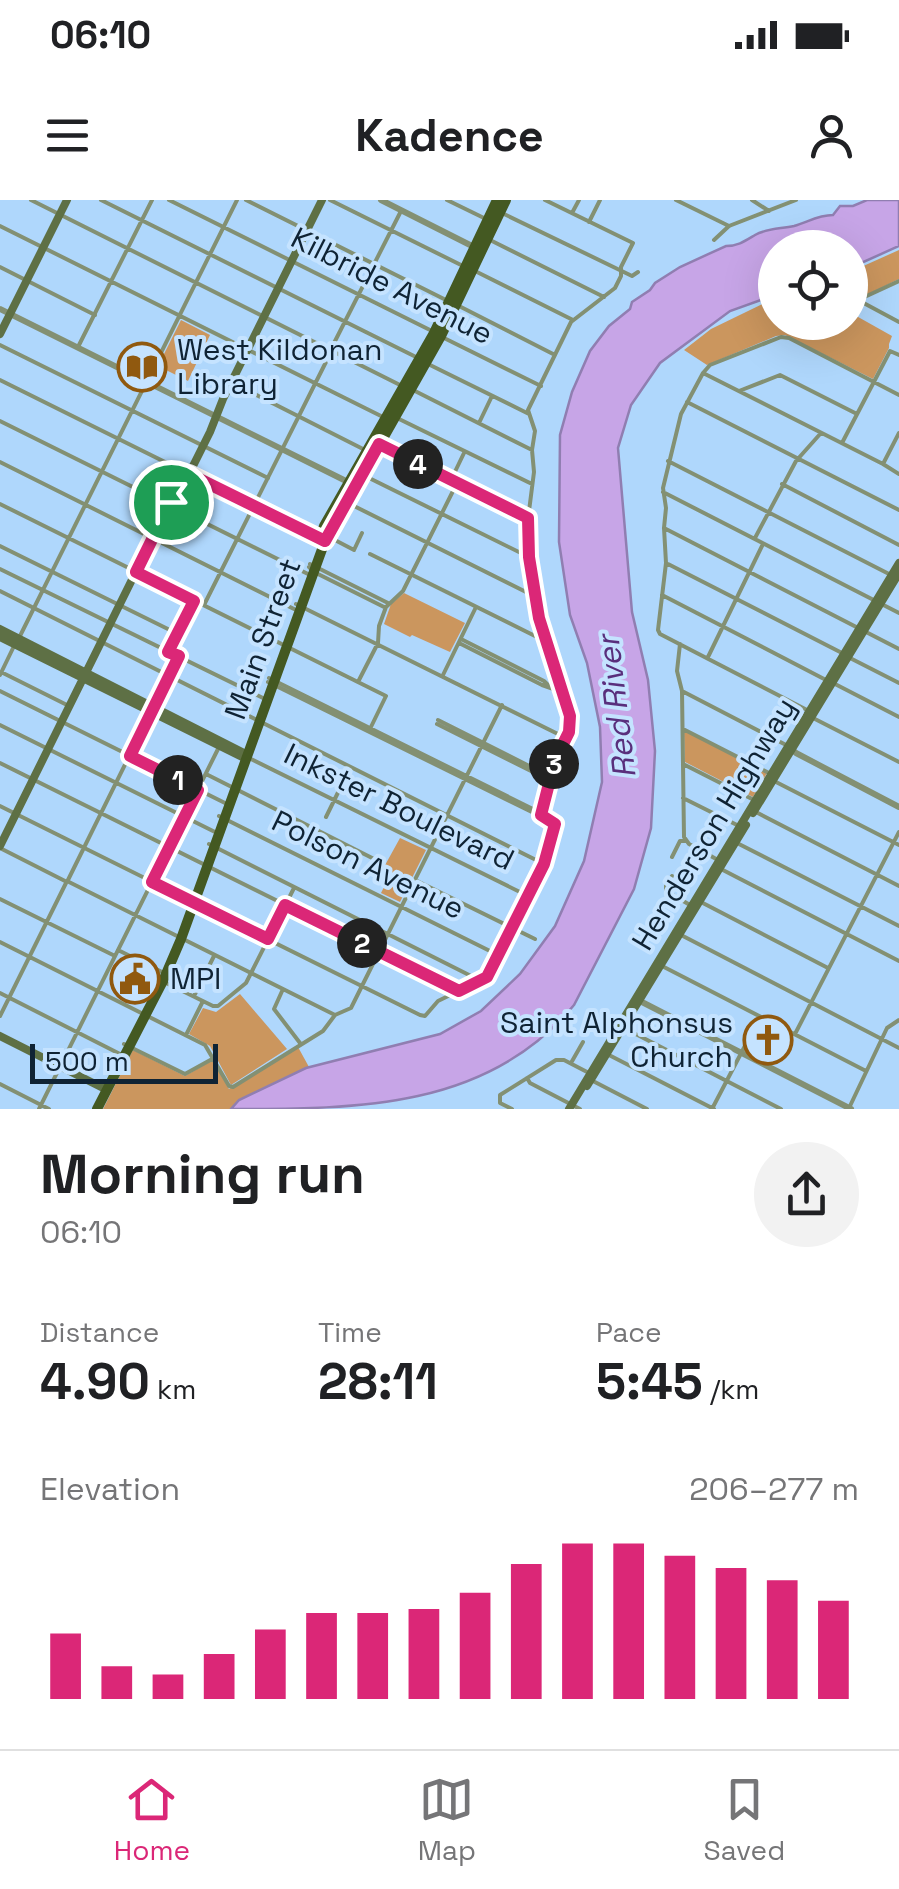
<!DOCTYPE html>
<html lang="en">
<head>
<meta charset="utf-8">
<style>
	body { margin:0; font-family:"Space Grotesk",sans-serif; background:#f2f2f2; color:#202124; height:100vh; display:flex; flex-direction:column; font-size:38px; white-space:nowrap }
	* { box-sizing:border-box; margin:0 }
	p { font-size:32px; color:#757577 }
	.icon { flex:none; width:55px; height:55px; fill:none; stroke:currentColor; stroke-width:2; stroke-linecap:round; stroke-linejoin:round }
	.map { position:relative; height:909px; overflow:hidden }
	.drawer { display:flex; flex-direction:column; background:#fff; flex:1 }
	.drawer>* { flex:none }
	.fabs { position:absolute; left:758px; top:30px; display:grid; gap:20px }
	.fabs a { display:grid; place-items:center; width:110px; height:110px; border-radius:50%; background:#fff; box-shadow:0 10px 40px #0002; font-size:50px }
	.scale { position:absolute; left:30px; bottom:25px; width:188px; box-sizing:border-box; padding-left:10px; border:5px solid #0f2334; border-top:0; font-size:28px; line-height:35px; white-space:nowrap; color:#0f2334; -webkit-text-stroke:8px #c5e3ff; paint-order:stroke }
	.pin { position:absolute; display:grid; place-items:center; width:85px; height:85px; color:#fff; margin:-42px; border:5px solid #fff; border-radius:50%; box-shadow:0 2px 10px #0007 }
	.km { position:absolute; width:50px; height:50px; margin:-25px; border-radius:50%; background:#222; color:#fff; font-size:28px; line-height:50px; text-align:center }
	.round { display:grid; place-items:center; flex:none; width:105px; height:105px; border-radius:52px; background:#f2f2f2 }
	.overview { display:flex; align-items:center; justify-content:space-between; height:170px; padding:0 40px }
	h1 { font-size:55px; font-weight:600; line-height:75px }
	.stats { display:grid; grid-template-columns:repeat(3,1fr); gap:15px; height:170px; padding:10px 40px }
	.stats div { display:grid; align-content:center }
	.stats b { font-size:50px; font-weight:600 }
	.stats small { font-size:28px; font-weight:400 }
	.stats p { font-size:28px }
	.chart { height:280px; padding:20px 40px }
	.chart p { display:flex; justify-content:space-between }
	.chart svg { width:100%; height:180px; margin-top:10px; stroke:#db2777; stroke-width:6 }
	.status { display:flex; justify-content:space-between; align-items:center; height:70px; padding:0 50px; background:#fff; direction:ltr }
	.status svg { height:28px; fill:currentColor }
	header { display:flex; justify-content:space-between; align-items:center; height:130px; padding:0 40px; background:#fff; font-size:45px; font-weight:600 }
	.tab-bar { display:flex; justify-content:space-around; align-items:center; height:140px; border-top:2px solid #e0e0e0; background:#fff; font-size:28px; color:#757577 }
	.tab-bar a { display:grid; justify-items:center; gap:5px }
	.tab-bar .active { color:#db2777 }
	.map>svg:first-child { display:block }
	.green { fill:#cb965e }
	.water { fill:#c7a5e7; stroke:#907eb1; stroke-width:2.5 }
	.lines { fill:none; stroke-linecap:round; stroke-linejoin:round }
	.minor { stroke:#839073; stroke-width:4 }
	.tertiary { stroke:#839073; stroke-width:6 }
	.secondary { stroke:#5e7045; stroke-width:8 }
	.primary { stroke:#445922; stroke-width:10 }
	.route-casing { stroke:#fff; stroke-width:20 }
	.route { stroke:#db2777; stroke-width:12 }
	.labels { text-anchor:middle; stroke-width:8; stroke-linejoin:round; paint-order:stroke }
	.street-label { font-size:30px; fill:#0f2334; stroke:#c5e3ff }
	.poi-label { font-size:30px; fill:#0f2334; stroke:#c5e3ff; text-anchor:start }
	.water-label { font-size:32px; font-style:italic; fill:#592f7c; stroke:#c5e3ff }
</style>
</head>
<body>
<div class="status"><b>06:10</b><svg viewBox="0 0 49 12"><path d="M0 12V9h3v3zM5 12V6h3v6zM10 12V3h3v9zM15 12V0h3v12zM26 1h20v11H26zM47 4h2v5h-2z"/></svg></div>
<header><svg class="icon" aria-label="menu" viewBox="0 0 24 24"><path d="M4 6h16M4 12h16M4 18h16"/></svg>Kadence<svg class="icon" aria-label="person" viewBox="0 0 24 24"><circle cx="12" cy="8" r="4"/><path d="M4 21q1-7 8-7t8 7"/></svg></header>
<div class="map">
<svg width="899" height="909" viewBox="0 0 899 909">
	<rect width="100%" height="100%" fill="#afd7fc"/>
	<path class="green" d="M899,50v29l-45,22 -3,12 41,23 -3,8v4l-16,31 -88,-44 -9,1 -69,29 -23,-15 27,-21 64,-31v24h75v-50z
		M181,120l29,15 -22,46 -30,-15z
		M404,393l61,30 -15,29 -38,-17 -2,2 -26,-13 7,-20z
		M686,531l81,42 -14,24 -68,-35 -1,-30z
		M400,638l26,12 -26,52 -19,-9 11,-22 -8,-4z
		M240,794l47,55 -56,36 -21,-39 -21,-12 14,-26 13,4z
		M298,847l11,20 -70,33 -8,9h-128l30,-59 52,26 28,-16 16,29z"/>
	<path class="water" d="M867,0h32v46l-49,22v-20h-75v47l-45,16 -70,52 -29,42 -13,43 14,164 16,68 7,71 -4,77 -17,61 -60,116c-86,104 -216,104 -343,104l8,-9 67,-32 134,-34 41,-23 39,-37 35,-48 29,-65 18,-79 -2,-55 -13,-64 -17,-48 -11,-73 1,-107 12,-43 18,-41 19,-25 21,-17 2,-7 18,-12 5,-7 25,-16 46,-21c12,0 19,-5 29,-11 12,-7 26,-6 39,-9 14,-4 24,-11 39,-11l7,-9h13z"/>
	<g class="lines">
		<path class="minor" d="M31,0l371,186
			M101,0l317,158
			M169,0l265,132
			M246,0l202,101
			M330,0l131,65
			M447,0l39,19
			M676,0l53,26
			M752,0l17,11
			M502,13l130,63 6,-4
			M572,13l7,-13
			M589,22l11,-22
			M0,26l385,192
			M714,40l15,-14 67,-26
			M492,41l112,56
			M0,67l95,48
			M475,71l98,49
			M858,100l41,22
			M858,100l41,-19
			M457,105l98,50
			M442,137l99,49
			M0,145l268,133
			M78,147l74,-147
			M331,149l70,-138
			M426,163l103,51
			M703,173l180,91 16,10
			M0,180l318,158
			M231,182l134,68
			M411,189l121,61
			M739,191l41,-16 77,39
			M687,202l212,108
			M397,218l135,66
			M0,221l312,155
			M479,223l13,-27
			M842,243l47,-90 1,-2 9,4
			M380,245l148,74
			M668,261l223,114
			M0,262l294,147
			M883,264l16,-31
			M363,275l166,82
			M451,280l13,-27
			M782,284l117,61
			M663,292l236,121
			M0,304l386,192 -17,35
			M350,304l184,92
			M664,328l235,121
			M331,338l23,12 8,-17
			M755,338l41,-77 25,-28
			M0,346l178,88
			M370,354l175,87
			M310,364l78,39
			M668,364l174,89
			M309,367l5,5 70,35
			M0,369l265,130
			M0,391l544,273
			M662,395l164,85
			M296,404l270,134
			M204,405l128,-255
			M19,438l218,-438
			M461,439l83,42 4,4
			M459,443l83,42 20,7
			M680,444l-3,27 5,20 2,146 5,7 29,16
			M170,450l24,-49
			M708,457l55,-113
			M850,458l49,25
			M1,472l68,34
			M0,475l15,-31
			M443,475l33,-68
			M268,482l270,133h3
			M358,482l20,-39 1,-17 7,-19 17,-16 54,-108
			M835,484l64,33
			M0,491l229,114
			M682,491l106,55
			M155,506l24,-50
			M807,510l-147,-76 -2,-4 8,-67 -2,-35 2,-20 -3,-20 18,-74 22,-41 7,-8 71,-28 8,1 110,57
			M813,518l86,44
			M438,520l113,57
			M437,524l112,56
			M0,525l219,109
			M683,529l88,45
			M251,559l277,137
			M0,563l459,228
			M683,564l71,36
			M206,574l176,89
			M776,582l123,63
			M683,598l56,28
			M0,606l420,209 5,1 13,-15 49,-24 57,-113 11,-40 -16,-12 -270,-134
			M754,611l145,75
			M541,615c4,-16 8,-33 13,-49 6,-20 18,-33 15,-56l-24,-69 -10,-44 -6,-40 -1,-38 6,-47 -2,-22 3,-19 -7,-21 43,-88 44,-34 6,-12v-9l12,-24 -88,-43
			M219,616l277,138
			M326,617l24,-49
			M735,642l164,84
			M209,644l272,137
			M0,648l65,33
			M672,657l8,-16h5
			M719,668l180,93
			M672,676l-6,9v6l24,14
			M68,680l82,-166
			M415,680l120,59
			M69,682l266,133
			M0,699l115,57
			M699,701l129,67
			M681,735l218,113
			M0,742l205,103 24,41 4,1 90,-56 12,-16 16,-7 151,-303
			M118,750l44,22
			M662,766l204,105
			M158,779l55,27h5l28,-23 48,-95
			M283,789l-9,20 26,34
			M0,793l120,61
			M194,796l20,-40
			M0,816l66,-133
			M626,829l155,80
			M795,834l104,-202
			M186,835l17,-34
			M124,844l61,30 29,-16
			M607,854l107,55
			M571,863l12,-21
			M527,878l3,5 50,26
			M591,880l56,29
			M0,884l49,25
			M850,906l37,-78 12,-8
			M39,909l179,-360
			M512,909l-12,-6v-8l56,-35h8l25,13
			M712,909l48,-92"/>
		<path class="tertiary" d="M381,0l95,48
			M0,109l350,174
			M789,547l7,6 103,54
			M638,800l213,109"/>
		<path class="secondary" d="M0,134l67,-134
			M0,429l248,126
			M0,437l242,120
			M753,613l146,-240
			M0,646l169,-341 20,-31 21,-42 13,-33 99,-199
			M0,836l107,54
			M587,886l159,-261
			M569,909l330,-546"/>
		<path class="primary" d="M319,340l5,-14 110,-193 63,-133
			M97,909l66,-128 18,-42 144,-398 116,-205 65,-136"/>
	</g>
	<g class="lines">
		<g class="route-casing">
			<path id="route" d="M379,244l149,74 1,39 10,61 31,98 -1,16 -14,28 -14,55 14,9 -11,40 -57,113 -28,14 -174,-86 -17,34 -116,-57 46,-92 -68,-34 49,-100 -11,-4 26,-51 -58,-29 33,-67 20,-31 136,67z"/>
		</g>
		<use href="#route" class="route"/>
	</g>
	<defs>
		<g id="library-ring" transform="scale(2.5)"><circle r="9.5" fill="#c5e3ff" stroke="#90590f" stroke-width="1.5"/><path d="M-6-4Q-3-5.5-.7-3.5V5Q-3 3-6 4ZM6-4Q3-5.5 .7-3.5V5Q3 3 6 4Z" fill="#90590f"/></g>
		<g id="civic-ring" transform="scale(2.5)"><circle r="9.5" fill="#c5e3ff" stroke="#90590f" stroke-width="1.5"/><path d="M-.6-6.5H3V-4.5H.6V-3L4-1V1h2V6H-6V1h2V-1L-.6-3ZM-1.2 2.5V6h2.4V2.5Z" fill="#90590f"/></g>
		<g id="church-ring" transform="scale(2.5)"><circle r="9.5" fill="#c5e3ff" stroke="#90590f" stroke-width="1.5"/><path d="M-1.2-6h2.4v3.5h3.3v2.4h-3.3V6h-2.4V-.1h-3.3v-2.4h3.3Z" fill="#90590f"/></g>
	</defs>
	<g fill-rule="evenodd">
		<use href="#library-ring" x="142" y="167"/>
		<use href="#civic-ring" x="135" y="779"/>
		<use href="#church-ring" x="768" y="840"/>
	</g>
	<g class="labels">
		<g class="street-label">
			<text transform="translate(392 86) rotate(27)" y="10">Kilbride Avenue</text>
			<text transform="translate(263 439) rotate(-70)" y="10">Main Street</text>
			<text transform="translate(399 607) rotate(26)" y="10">Inkster Boulevard</text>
			<text transform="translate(714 624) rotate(-59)" y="10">Henderson Highway</text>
			<text transform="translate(368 665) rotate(26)" y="10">Polson Avenue</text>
		</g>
		<g class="poi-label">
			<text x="177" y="160">West Kildonan<tspan x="177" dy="34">Library</tspan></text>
			<text x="170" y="789">MPI</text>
			<text x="733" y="833" text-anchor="end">Saint Alphonsus<tspan x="733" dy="34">Church</tspan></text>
		</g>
		<g class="water-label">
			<text transform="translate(616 507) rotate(-97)" y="11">Red River</text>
		</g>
	</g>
</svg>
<div class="fabs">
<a><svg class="icon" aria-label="locate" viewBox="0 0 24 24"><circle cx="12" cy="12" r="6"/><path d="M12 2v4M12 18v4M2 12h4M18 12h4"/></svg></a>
</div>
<div class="scale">500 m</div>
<div class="pin" style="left:171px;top:302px;background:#1e9e55"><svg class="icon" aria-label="arrive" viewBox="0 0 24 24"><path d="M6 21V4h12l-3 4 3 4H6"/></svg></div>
<b class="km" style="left:178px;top:580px">1</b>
<b class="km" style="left:362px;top:743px">2</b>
<b class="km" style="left:554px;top:564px">3</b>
<b class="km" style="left:418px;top:264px">4</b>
</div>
<section class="drawer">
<div class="overview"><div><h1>Morning run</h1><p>06:10</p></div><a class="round"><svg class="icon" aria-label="share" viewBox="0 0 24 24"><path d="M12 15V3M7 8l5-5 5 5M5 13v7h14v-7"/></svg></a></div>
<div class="stats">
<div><p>Distance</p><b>4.90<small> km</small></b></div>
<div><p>Time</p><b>28:11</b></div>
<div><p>Pace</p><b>5:45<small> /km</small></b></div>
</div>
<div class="chart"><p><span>Elevation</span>206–277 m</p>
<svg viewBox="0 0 160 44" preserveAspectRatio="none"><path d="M5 44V28M15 44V36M25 44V38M35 44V33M45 44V27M55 44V23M65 44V23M75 44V22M85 44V18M95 44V11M105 44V6M115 44V6M125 44V9M135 44V12M145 44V15M155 44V20"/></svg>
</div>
</section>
<nav class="tab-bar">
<a class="active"><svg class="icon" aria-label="home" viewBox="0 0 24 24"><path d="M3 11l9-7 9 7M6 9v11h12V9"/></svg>Home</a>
<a><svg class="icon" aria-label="map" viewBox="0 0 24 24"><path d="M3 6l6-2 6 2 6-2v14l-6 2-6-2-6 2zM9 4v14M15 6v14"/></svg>Map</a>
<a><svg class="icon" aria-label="saved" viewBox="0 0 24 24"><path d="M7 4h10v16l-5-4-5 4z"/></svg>Saved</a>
</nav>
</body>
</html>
